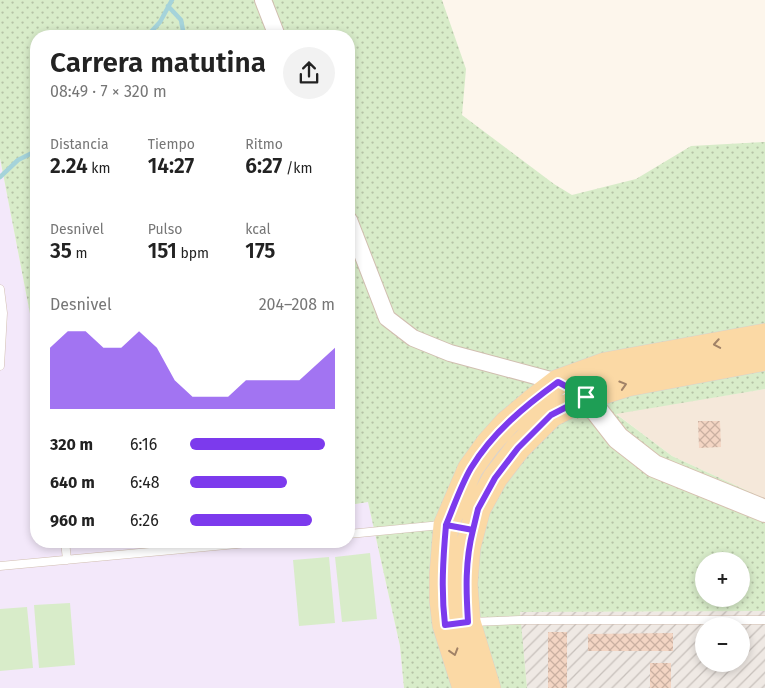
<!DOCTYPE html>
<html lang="es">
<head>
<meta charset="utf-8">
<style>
	body { margin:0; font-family:"Fira Sans",sans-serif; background:#f2f2f2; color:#222; height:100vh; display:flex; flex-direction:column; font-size:19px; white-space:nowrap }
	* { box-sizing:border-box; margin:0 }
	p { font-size:16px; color:#767676 }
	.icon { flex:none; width:28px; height:28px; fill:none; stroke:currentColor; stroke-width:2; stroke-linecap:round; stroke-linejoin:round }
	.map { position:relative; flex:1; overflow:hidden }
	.details { position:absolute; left:30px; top:30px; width:325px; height:518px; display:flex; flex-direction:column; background:#fff; border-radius:20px; box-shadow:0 2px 8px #0003 }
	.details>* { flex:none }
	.controls { position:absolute; left:695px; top:552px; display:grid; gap:10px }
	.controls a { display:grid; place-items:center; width:55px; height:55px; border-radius:50%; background:#fff; box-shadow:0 2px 8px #0003; font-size:25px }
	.pin { position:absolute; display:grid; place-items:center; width:42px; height:42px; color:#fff; margin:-21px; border-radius:10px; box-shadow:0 2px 8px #0006 }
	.round { display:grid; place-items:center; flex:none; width:52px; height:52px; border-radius:26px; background:#f2f2f2 }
	.headline { display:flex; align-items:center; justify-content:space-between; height:85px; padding:0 20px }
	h1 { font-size:28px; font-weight:600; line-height:38px }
	.stats { display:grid; grid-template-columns:repeat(3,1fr); gap:8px; height:85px; padding:5px 20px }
	.stats div { display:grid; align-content:center }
	.stats b { font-size:21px; font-weight:600 }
	.stats small { font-size:14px; font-weight:400 }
	.stats p { font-size:14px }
	.chart { height:140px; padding:10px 20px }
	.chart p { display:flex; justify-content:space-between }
	.chart svg { width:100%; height:90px; margin-top:5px; fill:#7c3aed; opacity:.7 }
	ul { padding:0 20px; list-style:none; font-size:16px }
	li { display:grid; grid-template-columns:80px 60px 1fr; align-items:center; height:38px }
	li i { height:12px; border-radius:6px; background:#7c3aed }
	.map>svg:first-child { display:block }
	.residential { fill:#f5e8da }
	.industrial { fill:url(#industrial-furrows); fill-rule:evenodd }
	.education { fill:#f3e8fa }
	.grass { fill:url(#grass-dots); fill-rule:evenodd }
	.pitch { fill:#d8ecc9 }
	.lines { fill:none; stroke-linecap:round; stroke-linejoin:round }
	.stream { stroke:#a5d3da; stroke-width:4.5 }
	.building { fill:url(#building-cross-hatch) }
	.lane-casing { stroke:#d1beb0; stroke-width:9 }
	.street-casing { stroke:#d1beb0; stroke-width:18 }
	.secondary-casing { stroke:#d6c0b0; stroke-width:24 }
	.primary-casing { stroke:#dad1cd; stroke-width:26 }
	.lane { stroke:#fff; stroke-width:8 }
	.street { stroke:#fff; stroke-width:16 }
	.secondary { stroke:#fff; stroke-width:22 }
	.primary { stroke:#fbd9a5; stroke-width:25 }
	.oneway { stroke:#a18267 }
	.route-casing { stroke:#fff; stroke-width:10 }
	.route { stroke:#7c3aed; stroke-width:6 }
</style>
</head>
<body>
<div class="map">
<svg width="765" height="688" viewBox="0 0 765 688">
	<defs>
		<pattern id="industrial-furrows" width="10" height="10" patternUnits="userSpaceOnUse" patternTransform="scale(1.25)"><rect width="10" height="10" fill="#efe9e4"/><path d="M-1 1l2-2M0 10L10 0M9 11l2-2" fill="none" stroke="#c7c0bb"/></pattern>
		<pattern id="grass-dots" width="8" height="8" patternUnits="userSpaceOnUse" patternTransform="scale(1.25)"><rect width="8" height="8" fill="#d8ecc9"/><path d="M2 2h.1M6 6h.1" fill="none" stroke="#b4c2a5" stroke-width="1.8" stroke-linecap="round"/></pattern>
		<pattern id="building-cross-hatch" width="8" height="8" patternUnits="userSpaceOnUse" patternTransform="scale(1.25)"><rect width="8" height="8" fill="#f3d5c3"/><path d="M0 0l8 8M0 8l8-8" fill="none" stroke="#cab0a1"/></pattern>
	</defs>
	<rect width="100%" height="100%" fill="#fdf6ec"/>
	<path class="residential" d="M765,389v110l-93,-43 -57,-43z"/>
	<path class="industrial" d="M765,611v77h-238l-8,-76zM704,626h37v38h-37z"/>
	<path class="education" d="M0,158l32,166h4v217h313v-36l19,-3 32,144 4,42h-404z"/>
	<path class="grass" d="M0,0h442l24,69 -4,46 92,69 18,11 64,-16 55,-33 74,-4v247l-149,25 56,42 93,43v112l-245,1 7,76h-123l-4,-42 -32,-144 -19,3v-469h-313v288h-4l-32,-166zM704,561h37v38h-37z"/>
	<path class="pitch" d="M370,553l7,66 -35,3 -7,-65z
		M329,557l6,66 -36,3 -6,-66z
		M70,603l5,62 -36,3 -5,-63z
		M27,607l6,61 -33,3v-62z"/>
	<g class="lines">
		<path class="stream" d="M168,6l13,14 3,16
			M149,36l1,-3 10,-11 12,-22
			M0,177l18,-17 14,-7 4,-5"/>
	</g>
	<path class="building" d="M698,421h22l1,26 -22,1z
		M548,632h19v56h-19z
		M673,633v18h-85v-17z
		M650,663h21v25h-21z"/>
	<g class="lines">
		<g class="lane-casing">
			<path id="lane" d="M0,289l3,24 -3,53
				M349,534l92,-9
				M65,541l2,19
				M0,566l268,-25
				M472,622l48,-2h245"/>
		</g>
		<g class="street-casing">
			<path id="street" d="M263,0l14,36
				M349,220l38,98 26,20 37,15 108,29"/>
		</g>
		<g class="secondary-casing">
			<path id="secondary" d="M572,389l14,8 32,41 36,28 111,45"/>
		</g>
		<g class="primary-casing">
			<path id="primary" d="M465,688l-20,-63 -3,-25v-26l4,-49 24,-56 18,-25 19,-21 25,-21 26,-20 47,-17 160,-29
				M488,688l-20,-66 -3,-38 3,-37 10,-38 17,-31 23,-30 33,-33 35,-18 41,-13 138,-26"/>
		</g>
		<use href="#lane" class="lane"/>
		<use href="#street" class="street"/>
		<use href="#secondary" class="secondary"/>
		<use href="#primary" class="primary"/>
	</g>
	<defs><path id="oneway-chevron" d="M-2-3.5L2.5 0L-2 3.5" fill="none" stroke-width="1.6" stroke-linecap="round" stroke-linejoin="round" transform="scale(1.25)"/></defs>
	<g class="oneway">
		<use href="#oneway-chevron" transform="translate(717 344) rotate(170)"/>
		<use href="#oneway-chevron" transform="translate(623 385) rotate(-17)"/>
		<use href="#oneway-chevron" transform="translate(454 652) rotate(73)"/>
	</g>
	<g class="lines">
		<g class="route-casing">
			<path id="route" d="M586,397l-28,-15c-33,24 -65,50 -87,86 -10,17 -17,38 -25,57l27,5c-8,31 -7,60 -5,92l-23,3c-4,-34 -2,-66 1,-100l27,5 5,-21 17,-31 23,-30 33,-33 35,-18"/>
		</g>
		<use href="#route" class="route"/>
	</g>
</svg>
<div class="controls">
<a>+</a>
<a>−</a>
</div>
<div class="pin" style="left:586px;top:397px;background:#1e9e55"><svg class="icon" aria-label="arrive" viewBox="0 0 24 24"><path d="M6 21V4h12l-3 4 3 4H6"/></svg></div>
<section class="details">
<div class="headline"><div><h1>Carrera matutina</h1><p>08:49 · 7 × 320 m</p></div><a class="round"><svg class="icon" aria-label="share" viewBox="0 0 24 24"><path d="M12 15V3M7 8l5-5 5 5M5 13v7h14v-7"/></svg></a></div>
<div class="stats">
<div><p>Distancia</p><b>2.24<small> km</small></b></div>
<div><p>Tiempo</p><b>14:27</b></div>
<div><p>Ritmo</p><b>6:27<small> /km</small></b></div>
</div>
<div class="stats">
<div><p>Desnivel</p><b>35<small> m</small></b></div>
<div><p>Pulso</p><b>151<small> bpm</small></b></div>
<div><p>kcal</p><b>175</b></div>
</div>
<div class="chart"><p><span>Desnivel</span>204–208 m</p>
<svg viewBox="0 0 160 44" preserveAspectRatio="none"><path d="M0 44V14L10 6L20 6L30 14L40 14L50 6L60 14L70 30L80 38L90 38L100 38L110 30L120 30L130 30L140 30L150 22L160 14V44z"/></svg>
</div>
<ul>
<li><b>320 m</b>6:16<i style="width:93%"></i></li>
<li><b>640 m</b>6:48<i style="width:67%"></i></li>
<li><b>960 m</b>6:26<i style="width:84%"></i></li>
</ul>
</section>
</div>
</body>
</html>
